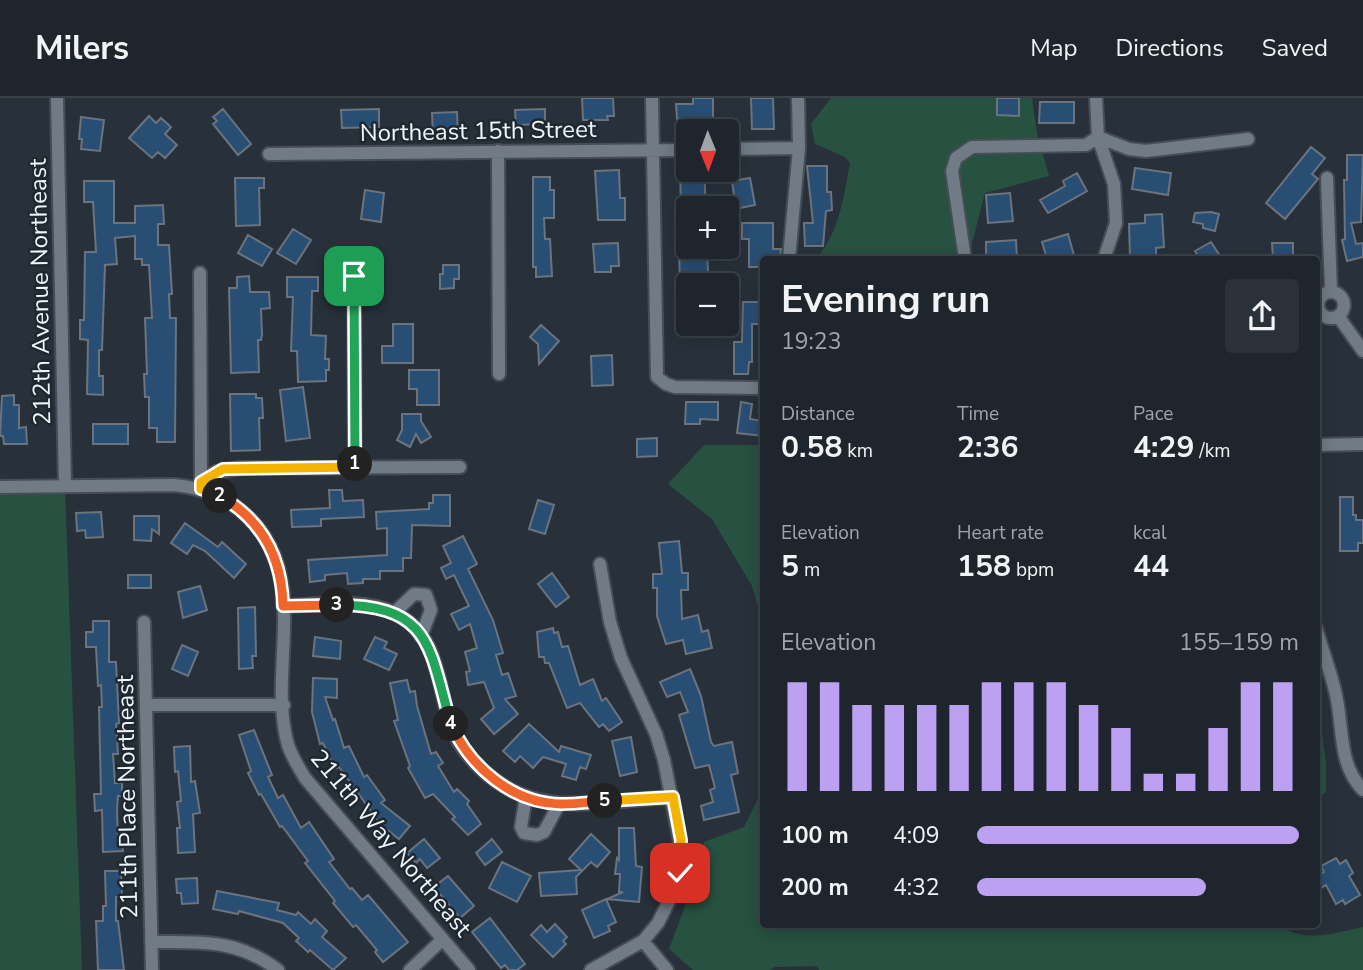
<!DOCTYPE html>
<html lang="en">
<head>
<meta charset="utf-8">
<style>
	body { margin:0; font-family:"Nunito Sans",sans-serif; background:#2b3138; color:#f1f3f6; height:100vh; display:flex; flex-direction:column; font-size:26px; white-space:nowrap }
	* { box-sizing:border-box; margin:0 }
	p { font-size:23px; color:#a1a5a9 }
	.icon { flex:none; width:38px; height:38px; fill:none; stroke:currentColor; stroke-width:2; stroke-linecap:round; stroke-linejoin:round }
	.map { position:relative; flex:1; overflow:hidden }
	.details { position:absolute; left:760px; top:158px; width:560px; height:672px; display:flex; flex-direction:column; background:#1e252c; border-radius:7px; box-shadow:0 4px 18px #0003,0 0 0 2px #3c4248 }
	.details>* { flex:none }
	.needle { width:46px; rotate:179deg }
	.controls { position:absolute; left:676px; top:21px; display:grid; gap:14px }
	.controls a { display:grid; place-items:center; width:63px; height:63px; border-radius:7px; background:#1e252c; box-shadow:0 4px 18px #0003,0 0 0 2px #3c4248; font-size:35px }
	.pin { position:absolute; display:grid; place-items:center; width:60px; height:60px; color:#fff; margin:-30px; border-radius:14px; box-shadow:0 4px 10px #0006 }
	.km { position:absolute; width:35px; height:35px; margin:-18px; border-radius:50%; background:#222; color:#fff; font-size:19px; line-height:35px; text-align:center }
	.round { display:grid; place-items:center; flex:none; width:74px; height:74px; border-radius:7px; background:#2b3138 }
	.head { display:flex; align-items:center; justify-content:space-between; height:119px; padding:0 21px }
	h1 { font-size:38px; font-weight:700; line-height:52px }
	.figures { display:grid; grid-template-columns:repeat(3,1fr); gap:10px; height:119px; padding:7px 21px }
	.figures div { display:grid; align-content:center }
	.figures b { font-size:30px; font-weight:700 }
	.figures small { font-size:19px; font-weight:400 }
	.figures p { font-size:19px }
	.chart { height:196px; padding:14px 21px }
	.chart p { display:flex; justify-content:space-between }
	.chart svg { width:100%; height:126px; margin-top:7px; stroke:#bca0f2; stroke-width:6 }
	ul { padding:0 21px; list-style:none; font-size:23px }
	li { display:grid; grid-template-columns:112px 84px 1fr; align-items:center; height:52px }
	li i { height:18px; border-radius:9px; background:#bca0f2 }
	header { display:flex; align-items:center; gap:42px; box-sizing:border-box; height:98px; padding:0 35px; background:#1e252c; border-bottom:2px solid #3c4248 }
	header strong { font-size:33px }
	nav { display:flex; gap:38px; margin-inline-start:auto; font-size:24px }
	.map>svg:first-child { display:block }
	.green { fill:#275140 }
	.building { fill:#294e74; stroke:#6a737e; stroke-width:2 }
	.lines { fill:none; stroke-linecap:round; stroke-linejoin:round }
	.minor-casing { stroke:#474d55; stroke-width:16 }
	.minor { stroke:#717b85; stroke-width:12 }
	.split-1-casing { stroke:#fff; stroke-width:14 }
	.split-2-casing { stroke:#fff; stroke-width:14 }
	.split-3-casing { stroke:#fff; stroke-width:14 }
	.split-4-casing { stroke:#fff; stroke-width:14 }
	.split-5-casing { stroke:#fff; stroke-width:14 }
	.split-6-casing { stroke:#fff; stroke-width:14 }
	.split-1 { stroke:#22a559; stroke-width:9 }
	.split-2 { stroke:#f5b400; stroke-width:9 }
	.split-3 { stroke:#f0652b; stroke-width:9 }
	.split-4 { stroke:#22a559; stroke-width:9 }
	.split-5 { stroke:#f0652b; stroke-width:9 }
	.split-6 { stroke:#f5b400; stroke-width:9 }
	.labels { text-anchor:middle; stroke-width:5; stroke-linejoin:round; paint-order:stroke }
	.street-label { font-size:24px; fill:#f0f5fb; stroke:#1f272f }
</style>
</head>
<body>
<header>
<strong>Milers</strong>
<nav><a>Map</a><a>Directions</a><a>Saved</a></nav>
</header>
<div class="map">
<svg width="1363" height="872" viewBox="0 0 1363 872">
	<rect width="100%" height="100%" fill="#28313a"/>
	<path class="green" d="M831,0h201l5,35 12,43 -64,17 -17,66h-153c24,-23 29,-64 35,-96l-5,-6 -30,-13 -4,-20z
		M704,347h59v179l-11,-38 -40,-67 -44,-35z
		M65,388l17,484h-82v-483z
		M1316,593l10,71v30l-10,7z
		M763,691v135h515c25,20 57,9 85,3v43h-544l-2,-4 -42,1 -5,3h-77l-24,-21 25,-67 10,-40 40,-15z"/>
	<path class="building" d="M582,0h31l1,18h-7l1,4h-25z
		M693,0h20v20l-36,1 -1,-15h17z
		M751,0h22l1,31h-22z
		M997,0h22v18l-22,-1z
		M1040,4h34v21h-35z
		M223,11l28,35 -13,11 -25,-31 4,-3 -4,-4z
		M379,11v18l-37,1 -1,-18z
		M545,11v15l-29,1 -1,-15z
		M457,14l1,23 -25,1 -1,-23z
		M149,18l7,7 5,-5 10,9 -6,7 12,11 -12,13 -7,-6 -6,6 -23,-20z
		M81,19l23,3 -4,31 -19,-2 1,-10h-3z
		M1311,49l14,11 -13,16 6,5 -33,40 -19,-16z
		M1347,57h16l-2,67 -10,1 5,21 7,-1v14l-16,4 -5,-21 3,-1 -1,-59h3z
		M807,68h20v26h4l1,18 -6,1 -3,35h-18l-1,-23h9z
		M1135,70l36,5 -3,22 -36,-6z
		M619,72l1,28h5v22h-27l-3,-49z
		M680,72h24l2,38h-25z
		M1077,75l10,18 -39,22 -8,-13 25,-14 -2,-5z
		M533,79h17v13h4v28h-10l1,21h5l2,37 -16,1v-10h-3z
		M235,80h29v10h-5l1,37 -24,1z
		M750,80l5,27 -25,5 -3,-14 7,-1 -2,-14z
		M84,83h30v42h21v-17l28,-1 1,19h-6v21h11l3,49h-3l1,24h6l-1,124h-18v-14h-8v-31h-4l-1,-23h3l-2,-56h7l-3,-53h-7v-6h-7v-23l-20,2 2,26 -12,1 -3,85h-3v26h4v19l-16,-1 1,-54 -8,-1v-19h4l1,-68h11l-3,-50h-9z
		M365,92l19,3 -3,29 -20,-3z
		M1010,95l3,28 -25,2 -2,-28z
		M1211,114l8,2 -4,17 -12,-3v-4l-10,-2 2,-9z
		M1162,116l2,33 -8,1v8l-7,1v2l-19,-2 -1,-33 16,-1v-8z
		M742,125h31v26h8l-1,10h-17v8h-14v-28h-7z
		M293,131l18,11 -15,24 -19,-11z
		M1068,136l7,25h-28l-5,-17z
		M248,137l24,14 -10,17 -24,-13z
		M1016,142l1,19h-31v-17z
		M1211,144l11,17h-22l-5,-8z
		M618,145l1,23h-8v6h-16l-2,-28z
		M1272,145h21v16h-20z
		M707,152l1,22h-4v13h-24l-1,-34z
		M443,167h16v14h-5v9l-14,1v-15h3z
		M249,178l1,16h19l1,16 -9,1 1,26 -1,5h-3l1,32 -28,1 -2,-85h8v-11z
		M287,179h31v14h-6l-1,44 15,1 -1,23h4v11h-3v11l-28,1 -1,-31h-6l2,-54h-6z
		M743,204h20v22h-11v38h-3l-1,12h-14v-32h8z
		M393,226h20v39h-31v-17h11z
		M541,227l18,16 -20,23 -1,-20 -8,-7z
		M612,257l1,30 -21,1 -1,-30z
		M409,272h30v35h-22v-16h-8z
		M303,289l7,51 -24,3 -6,-51z
		M230,296h26v4h6l1,20h-4l1,32 -29,1z
		M14,297v10h5v23l7,-1 1,17h-23l-1,-8h-3l2,-40z
		M686,304h32v18l-18,-1v5h-15z
		M741,304l11,2 -2,15 13,2v15l-26,-3z
		M402,316h19v7l10,16 -10,6 -5,-9 -6,13 -13,-7 5,-10z
		M93,326h35v20h-35z
		M657,340v18l-20,1v-18z
		M329,392h13l1,11 20,-1 1,17 -43,2v7l-29,1 -1,-17 39,-2z
		M433,397h17v31l-38,-1 -1,33h-8v13h-23v8h-17v4l-15,1 -1,-11 -22,2v5l-15,2 -2,-22 79,-5v-27l-10,1 -1,-17 53,-3v-6h4z
		M1340,399h13v18h3v5h7v23h-5v8h-18z
		M538,402l16,5 -9,29 -16,-5z
		M101,414l2,25 -17,1 -1,-8 -8,1 -1,-18z
		M134,418h25v18l-7,-5 -1,12 -17,-1z
		M185,425l33,24 4,-5 24,22 -12,14 -29,-27 -12,-6 -6,9 -16,-11z
		M463,438l14,28 -9,5 25,51 10,33 -7,2 6,20 6,-2 8,23 -11,3 13,15 -24,20 -13,-15 13,-11 -10,-26 -16,3 -2,-13 4,-1 -5,-19 12,-4 -7,-24 -11,6 -8,-16 18,-8 -15,-31 -8,4 -5,-11 10,-5 -8,-17z
		M679,443l3,32h6v17h-7l1,29 16,-4 4,17 6,-2 4,18 -26,6 -3,-14 -17,4 -9,-28v-28h-4v-14h9l-3,-31z
		M552,475l17,24 -13,10 -18,-23z
		M128,477h23v13h-23z
		M200,488l7,24 -24,8 -5,-26z
		M255,509l1,49h-4l1,12 -14,1 -1,-61z
		M93,523h16v41h7l3,61 -3,1 2,30h-5l2,29h7v13h-4l-1,14 1,30h4l1,11 -20,1 -1,-42 -7,1 -1,-17h7l-2,-87h3l-1,-22 -3,1 -2,-39h-10v-15h7z
		M553,530l1,5 4,-1 4,15 6,-1 12,39 13,-6 9,22 4,-3 16,24 -13,9 -6,-7 -4,3 -19,-24 -13,5 -18,-45h-4l-1,-6h-5l-2,-25z
		M315,539l26,4 -1,18 -27,-3z
		M375,539l12,5 -3,6 13,6 -8,16 -25,-11z
		M182,547l16,7 -10,24 -16,-7z
		M690,571l11,27 10,46 3,4 18,-4 6,31 -7,2 8,37 -35,8 -3,-14 12,-4 -3,-12 5,-2 -6,-23 -14,3 -16,-53 9,-3 -8,-20 -13,5 -7,-15z
		M313,580l24,1v19l-12,-1 8,23 2,-1 9,29 5,-2 15,31 3,-2 18,25 -4,3 29,23 -11,13 -18,-14 -42,-58 -4,2 -12,-26 -3,1 -8,-32z
		M407,582l3,12 5,-1 2,15 14,48 5,-2 7,11 -5,3 16,26 3,-3 12,12 -2,3 14,20 -13,11 -16,-16 3,-2 -22,-23 -8,4 -17,-30 2,-2 -16,-45 4,-1 -8,-37z
		M529,626l30,28 2,-6 30,9 -5,14 -6,-2 -4,13 -14,-4 4,-12 -23,-7 -10,11 -13,-12 -5,6 -12,-11z
		M254,632l18,45 -4,2 10,21 5,-3 18,33 8,-6 25,37 -5,3 21,27 2,-1 10,12 6,-5 40,47 -25,20 -8,-10 2,-2 -21,-25 -3,2 -20,-24 2,-2 -30,-38 3,-2 -26,-35 -2,1 -19,-33 -2,1 -11,-22 3,-2 -12,-36z
		M631,639l6,35 -17,4 -8,-35z
		M190,648l1,36 4,-1 5,32 -7,1 2,38 -17,1 -1,-25h3l-3,-26 4,-1 -3,-30 -3,1 -1,-25z
		M619,730h15l2,38 6,1 -3,35 -32,-3 16,-7h-4l1,-18h-5l2,-16 2,2z
		M591,736l19,18 -13,15 -6,-5 -15,15 1,17 -36,2 -2,-23 42,-3 -12,-11z
		M424,741l16,19 -13,10 -7,-9 -4,4 -9,-10z
		M492,741l10,13 -17,13 -9,-12z
		M1336,760l4,6 6,-4 7,13 -4,3 11,19 -15,9 -2,-4 -7,4 -10,-19 -10,6v-14l8,-5 -3,-6z
		M502,764l29,14 -14,26 -28,-14z
		M105,773h16l1,25 -6,1v24h2l6,49h-26l-2,-49h7v-15h3z
		M448,778l26,30 -14,12 -26,-31z
		M197,780l1,25 -16,1 -1,-11h-4l-1,-14z
		M217,793l62,12 -2,7 19,5 2,-3 13,12 4,-5 12,12 -5,6 24,21 -13,12 -23,-20 -2,2 -12,-11 3,-3 -16,-15 -44,-12 -1,3 -25,-5z
		M606,801l10,23 -8,4 2,5 -16,7 -12,-28z
		M490,820l35,46 -8,6h-8l-4,-5 -4,3 -29,-36z
		M555,826l12,13 -4,4 3,3 -13,13 -22,-22 10,-10 6,7z"/>
	<g class="lines">
		<g class="minor-casing">
			<path id="minor" d="M57,0l8,388
				M652,0l5,279 9,7 9,3 88,1
				M1096,0l2,39 16,47 1,18 1,21 -12,36
				M726,51l73,-1
				M498,53l1,223
				M269,56l419,-4
				M1327,80l4,114
				M789,161l10,-111 -1,-50
				M965,161l-13,-88 4,-13 16,-11 114,-2 12,-8 31,12 17,2 102,-12
				M200,175l1,213
				M354,178l1,191
				M1318 207a13 13 0 1 1 26 0a13 13 0 1 1-26 0Z
				M1338,218l25,35
				M1316,347l47,-1
				M201,384l15,-10 25,-4 219,-1
				M0,389l174,-2c30,3 54,12 76,34 61,61 17,153 38,226 4,12 11,23 17,33l164,192
				M283,508c34,-1 80,-8 111,7 45,21 43,70 56,110 13,37 51,69 89,77 39,9 93,-1 133,-3
				M394,515l20,-19 12,1 5,15 -10,26
				M144,524l8,348
				M1316,530c6,21 14,42 19,63 9,33 2,73 28,99
				M147,607h137
				M526,698l-5,31 3,6 13,2 7,-3 15,-28
				M643,843l24,29
				M151,844c50,0 86,-3 127,28
				M410,872l33,-31
				M591,872l52,-29 15,-18 18,-36 6,-34 -18,-93 -8,-26 -35,-76 -11,-36 -10,-58"/>
		</g>
		<use href="#minor" class="minor"/>
	</g>
	<g class="lines">
		<g class="split-1-casing">
			<path id="split-1" d="M354,178l1,188"/>
		</g>
		<g class="split-2-casing">
			<path id="split-2" d="M220,398l-19,-7v-7l22,-13 132,-2v-3"/>
		</g>
		<g class="split-3-casing">
			<path id="split-3" d="M220,398c42,24 62,62 63,110l54,-1"/>
		</g>
		<g class="split-4-casing">
			<path id="split-4" d="M337,507c96,0 92,44 114,119"/>
		</g>
		<g class="split-5-casing">
			<path id="split-5" d="M451,626c19,43 61,79 110,80 15,0 30,-2 44,-3"/>
		</g>
		<g class="split-6-casing">
			<path id="split-6" d="M605,703l68,-4 8,43 -1,33"/>
		</g>
		<use href="#split-1" class="split-1"/>
		<use href="#split-2" class="split-2"/>
		<use href="#split-3" class="split-3"/>
		<use href="#split-4" class="split-4"/>
		<use href="#split-5" class="split-5"/>
		<use href="#split-6" class="split-6"/>
	</g>
	<g class="labels">
		<g class="street-label">
			<text transform="translate(478 33) rotate(-1)" y="8">Northeast 15th Street</text>
			<text transform="translate(40 194) rotate(-91)" y="8">212th Avenue Northeast</text>
			<text transform="translate(127 699) rotate(-91)" y="8">211th Place Northeast</text>
			<text transform="translate(391 745) rotate(50)" y="8">211th Way Northeast</text>
		</g>
	</g>
</svg>
<div class="controls">
<a><svg class="needle" viewBox="-14 -14 28 28"><path d="M0-13l5 13h-10z" fill="#e53935"/><path d="M0 13l5-13h-10z" fill="#a1a5a9"/></svg></a>
<a>+</a>
<a>−</a>
</div>
<div class="pin" style="left:354px;top:178px;background:#1e9e55"><svg class="icon" aria-label="arrive" viewBox="0 0 24 24"><path d="M6 21V4h12l-3 4 3 4H6"/></svg></div>
<div class="pin" style="left:680px;top:775px;background:#d93025"><svg class="icon" aria-label="check" viewBox="0 0 24 24"><path d="M5 12l5 5 9-10"/></svg></div>
<b class="km" style="left:355px;top:366px">1</b>
<b class="km" style="left:220px;top:398px">2</b>
<b class="km" style="left:337px;top:507px">3</b>
<b class="km" style="left:451px;top:626px">4</b>
<b class="km" style="left:605px;top:703px">5</b>
<section class="details">
<div class="head"><div><h1>Evening run</h1><p>19:23</p></div><a class="round"><svg class="icon" aria-label="share" viewBox="0 0 24 24"><path d="M12 15V3M7 8l5-5 5 5M5 13v7h14v-7"/></svg></a></div>
<div class="figures">
<div><p>Distance</p><b>0.58<small> km</small></b></div>
<div><p>Time</p><b>2:36</b></div>
<div><p>Pace</p><b>4:29<small> /km</small></b></div>
</div>
<div class="figures">
<div><p>Elevation</p><b>5<small> m</small></b></div>
<div><p>Heart rate</p><b>158<small> bpm</small></b></div>
<div><p>kcal</p><b>44</b></div>
</div>
<div class="chart"><p><span>Elevation</span>155–159 m</p>
<svg viewBox="0 0 160 44" preserveAspectRatio="none"><path d="M5 44V6M15 44V6M25 44V14M35 44V14M45 44V14M55 44V14M65 44V6M75 44V6M85 44V6M95 44V14M105 44V22M115 44V38M125 44V38M135 44V22M145 44V6M155 44V6"/></svg>
</div>
<ul>
<li><b>100 m</b>4:09<i style="width:100%"></i></li>
<li><b>200 m</b>4:32<i style="width:71%"></i></li>
</ul>
</section>
</div>
</body>
</html>
